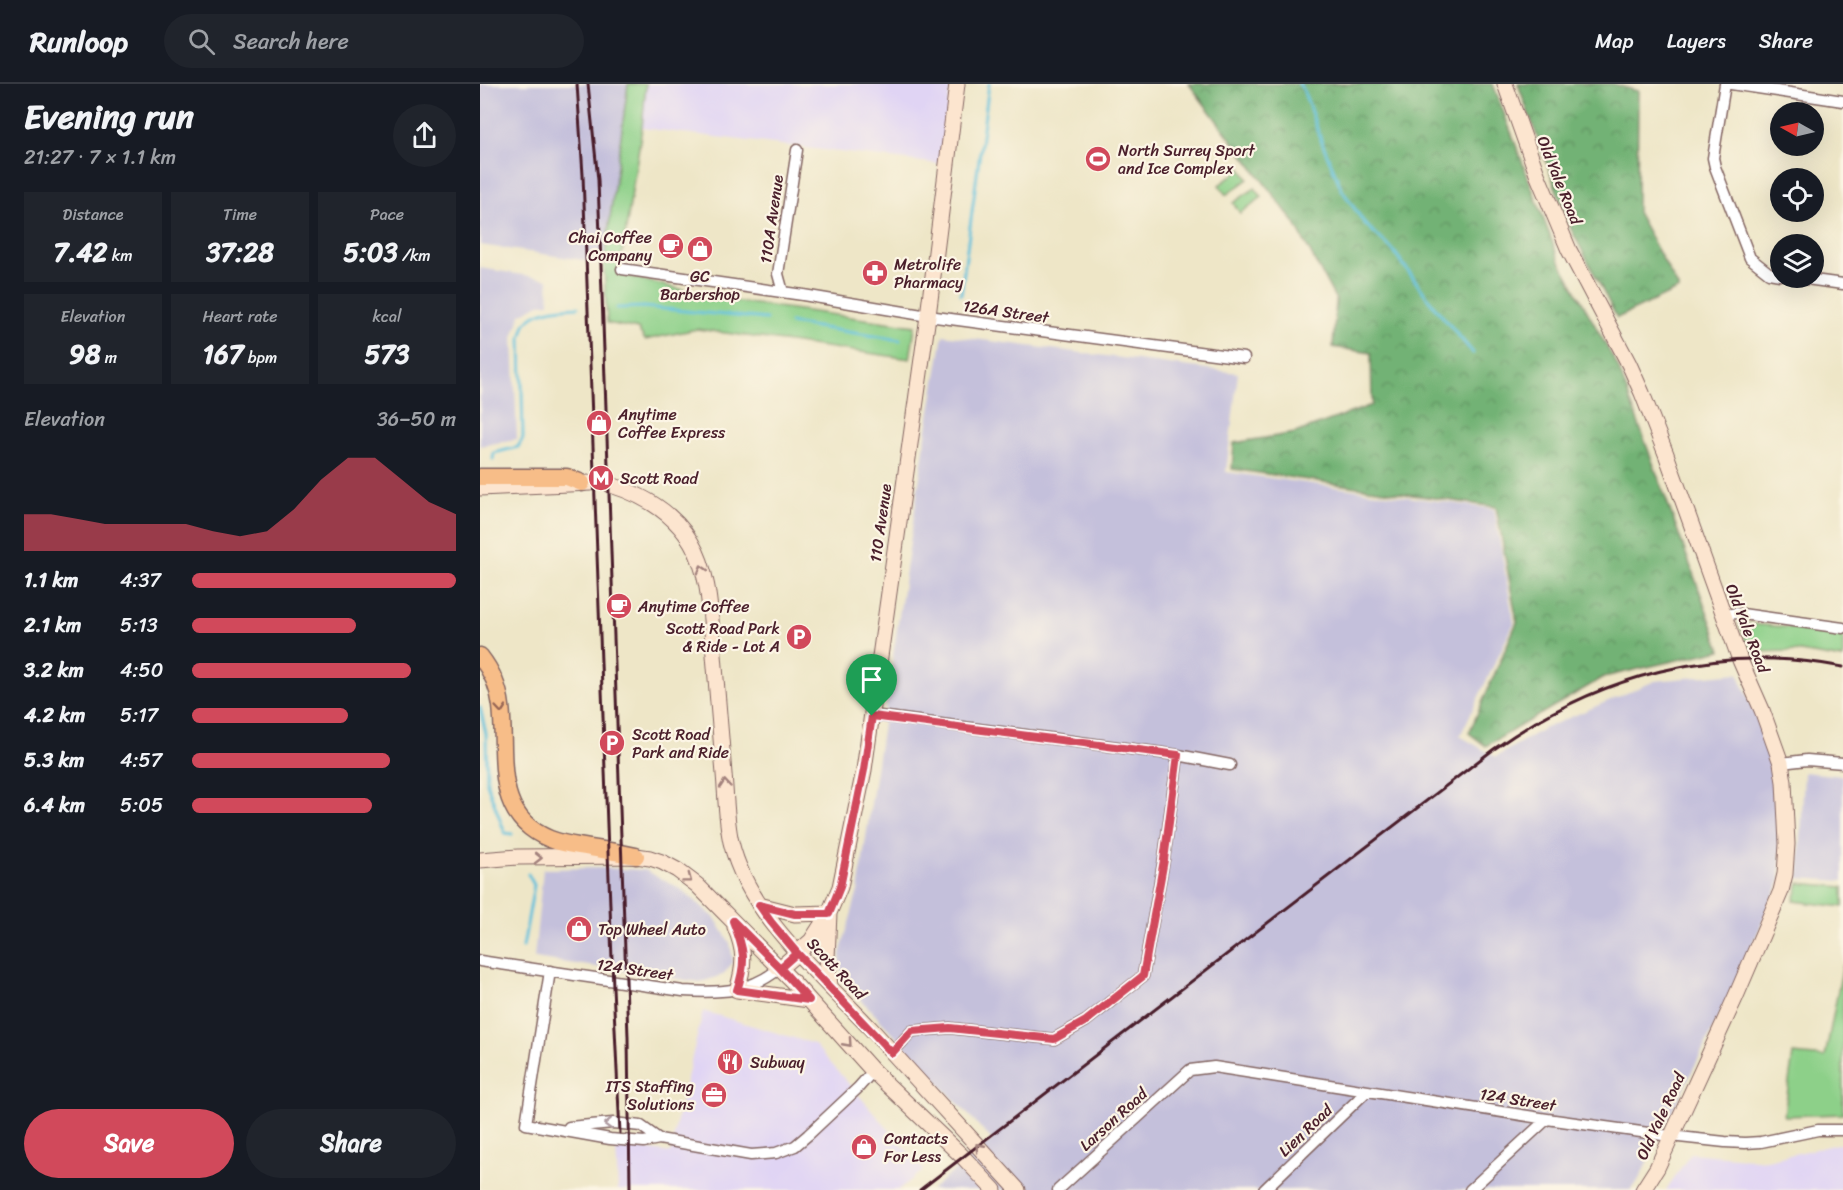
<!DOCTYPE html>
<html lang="en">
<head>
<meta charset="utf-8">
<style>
	body { margin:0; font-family:Sriracha,sans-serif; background:#20242c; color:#f1f3f6; height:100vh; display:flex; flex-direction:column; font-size:22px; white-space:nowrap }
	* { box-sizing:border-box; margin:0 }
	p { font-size:20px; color:#9ea1a6 }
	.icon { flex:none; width:33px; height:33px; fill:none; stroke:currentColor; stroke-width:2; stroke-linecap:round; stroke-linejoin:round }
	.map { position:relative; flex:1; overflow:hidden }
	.sheet { display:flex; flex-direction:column; background:#171b24; width:480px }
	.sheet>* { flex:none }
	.needle { width:39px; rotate:278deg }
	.tools { position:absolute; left:1290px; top:18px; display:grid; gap:12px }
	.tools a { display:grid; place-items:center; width:54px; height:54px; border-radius:50%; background:#171b24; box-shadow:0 6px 24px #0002; font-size:30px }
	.pin { position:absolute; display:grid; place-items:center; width:51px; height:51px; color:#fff; margin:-62px -26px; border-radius:50% 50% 50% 0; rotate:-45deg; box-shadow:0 0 6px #0007 }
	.pin .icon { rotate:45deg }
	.round { display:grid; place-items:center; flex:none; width:63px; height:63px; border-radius:32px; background:#20242c }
	.headline { display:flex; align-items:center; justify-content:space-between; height:102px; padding:0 24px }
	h1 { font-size:33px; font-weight:800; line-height:45px }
	.metrics { display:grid; grid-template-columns:repeat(3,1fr); gap:9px; height:102px; padding:6px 24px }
	.metrics div { display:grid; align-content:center; border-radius:0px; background:#20242c; text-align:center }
	.metrics b { font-size:26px; font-weight:800 }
	.metrics small { font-size:16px; font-weight:400 }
	.metrics p { font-size:16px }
	.chart { height:168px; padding:12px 24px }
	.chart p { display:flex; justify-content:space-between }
	.chart svg { width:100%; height:108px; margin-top:6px; fill:#d1495b; opacity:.7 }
	.button { display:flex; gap:12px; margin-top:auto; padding:12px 24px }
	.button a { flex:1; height:69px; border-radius:36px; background:#d1495b; color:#fff; font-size:24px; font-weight:800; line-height:69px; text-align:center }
	.button a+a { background:#20242c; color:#f1f3f6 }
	ul { padding:0 24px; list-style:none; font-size:20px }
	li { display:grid; grid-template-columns:96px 72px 1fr; align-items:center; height:45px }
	li i { height:15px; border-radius:8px; background:#d1495b }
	header { display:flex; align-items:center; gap:36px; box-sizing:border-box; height:84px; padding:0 30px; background:#171b24; border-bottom:2px solid #363941 }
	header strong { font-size:28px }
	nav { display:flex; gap:33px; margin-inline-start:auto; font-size:21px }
	.search { width:420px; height:54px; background:#20242c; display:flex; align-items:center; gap:15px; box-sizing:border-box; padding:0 21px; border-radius:33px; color:#9ea1a6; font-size:22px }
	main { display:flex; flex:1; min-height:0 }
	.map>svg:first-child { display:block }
	.built { fill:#e0d4f4 }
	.industrial { fill:#c4c0db }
	.green { fill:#8dd089; stroke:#6c785a; stroke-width:1.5 }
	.forest { fill:url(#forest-crowns); stroke:#5e6850; stroke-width:1.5 }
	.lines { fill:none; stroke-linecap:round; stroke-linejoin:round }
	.stream { stroke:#5cbfdb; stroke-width:3 }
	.street-casing { stroke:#836562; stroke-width:13 }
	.secondary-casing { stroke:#836562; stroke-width:17 }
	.primary-casing { stroke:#836562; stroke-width:19 }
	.street { stroke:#fff; stroke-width:10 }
	.secondary { stroke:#fce5cf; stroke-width:15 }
	.primary { stroke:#f7bd88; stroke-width:16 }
	.rail { stroke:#4a1f2b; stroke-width:3 }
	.oneway { stroke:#a3827d }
	.oneway2 { stroke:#986655 }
	.oneway3 { stroke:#ae9aa0 }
	.route-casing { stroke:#fff; stroke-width:12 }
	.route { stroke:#d1495b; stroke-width:8 }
	.labels { text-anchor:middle; stroke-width:4.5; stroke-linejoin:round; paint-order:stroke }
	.poi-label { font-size:16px; fill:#4a1f2b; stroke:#fcf5e5; text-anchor:start }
	.street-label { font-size:16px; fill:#4a1f2b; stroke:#fcf5e5 }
</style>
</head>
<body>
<header>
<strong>Runloop</strong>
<div class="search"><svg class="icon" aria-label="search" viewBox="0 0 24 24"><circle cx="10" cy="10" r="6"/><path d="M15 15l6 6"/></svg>Search here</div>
<nav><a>Map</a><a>Layers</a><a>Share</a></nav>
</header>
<main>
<section class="sheet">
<div class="headline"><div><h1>Evening run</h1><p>21:27 · 7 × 1.1 km</p></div><a class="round"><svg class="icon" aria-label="share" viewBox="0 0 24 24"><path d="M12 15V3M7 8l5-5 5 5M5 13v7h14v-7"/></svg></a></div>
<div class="metrics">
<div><p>Distance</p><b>7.42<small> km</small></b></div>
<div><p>Time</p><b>37:28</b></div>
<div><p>Pace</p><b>5:03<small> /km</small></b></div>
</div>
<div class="metrics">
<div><p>Elevation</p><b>98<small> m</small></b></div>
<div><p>Heart rate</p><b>167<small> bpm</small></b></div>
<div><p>kcal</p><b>573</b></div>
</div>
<div class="chart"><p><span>Elevation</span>36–50 m</p>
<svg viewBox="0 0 160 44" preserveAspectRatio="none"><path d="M0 44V29L10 29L20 31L30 33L40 33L50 33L60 33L70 36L80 38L90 36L100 27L110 15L120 6L130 6L140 15L150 24L160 29V44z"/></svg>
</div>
<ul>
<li><b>1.1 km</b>4:37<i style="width:100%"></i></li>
<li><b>2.1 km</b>5:13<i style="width:62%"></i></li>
<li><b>3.2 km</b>4:50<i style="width:83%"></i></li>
<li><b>4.2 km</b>5:17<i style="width:59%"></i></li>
<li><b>5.3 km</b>4:57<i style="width:75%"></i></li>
<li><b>6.4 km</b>5:05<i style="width:68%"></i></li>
</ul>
<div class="button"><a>Save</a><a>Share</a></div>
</section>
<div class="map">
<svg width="1363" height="1106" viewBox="0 0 1363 1106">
	<defs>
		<pattern id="forest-crowns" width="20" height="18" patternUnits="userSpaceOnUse" patternTransform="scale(1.5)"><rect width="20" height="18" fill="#72b275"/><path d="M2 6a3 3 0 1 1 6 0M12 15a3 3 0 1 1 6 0" fill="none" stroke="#609060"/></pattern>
	</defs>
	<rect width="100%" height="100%" fill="#fcf5e5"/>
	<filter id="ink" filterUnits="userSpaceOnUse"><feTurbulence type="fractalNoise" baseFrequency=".0167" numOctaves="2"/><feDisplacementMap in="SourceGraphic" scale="12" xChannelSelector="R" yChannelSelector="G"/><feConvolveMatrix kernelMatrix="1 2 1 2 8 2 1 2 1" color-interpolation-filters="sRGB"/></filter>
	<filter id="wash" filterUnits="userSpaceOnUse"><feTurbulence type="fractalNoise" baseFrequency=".008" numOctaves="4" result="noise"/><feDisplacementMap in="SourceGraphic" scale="24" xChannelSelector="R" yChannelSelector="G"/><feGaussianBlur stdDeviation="1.35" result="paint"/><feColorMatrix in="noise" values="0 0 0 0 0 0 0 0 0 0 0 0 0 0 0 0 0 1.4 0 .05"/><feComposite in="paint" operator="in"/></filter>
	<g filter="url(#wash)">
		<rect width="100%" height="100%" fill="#eee6c7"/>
		<path class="built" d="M166,0h305l-11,80 -298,-36z
			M223,927l111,33 110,126 -26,20h-280l-2,-45 55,8 5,-29z
			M1358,1060l5,1v45h-177l25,-37 76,7z"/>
		<path class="industrial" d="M0,0h148l-24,179 -124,-18z
			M0,184l68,11 1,24 -10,1 -18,10 -8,23 4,102 -37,7z
			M463,251l295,38 -12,99 268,37 20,114 -54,113 36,21 47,-28 112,-48 83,-8 33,79 10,54 -1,75 -40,93 -102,207 -8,9h-699l61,-50 -140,-150 -11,-20 -1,-16 18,-63 69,-462z
			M1324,688l39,4v105l-44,-3z
			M123,784l42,2 37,20 33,28 15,25 3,19 -10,13 -22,7 -167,-24 9,-89z"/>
		<path class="green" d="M148,0h18l-4,44 -23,146 100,25 196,27 -5,33 -213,-30 -52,11 -7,-11 -31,-6 -3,-60z
			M761,85l7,10 -22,16 -7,-10z
			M775,104l7,9 -22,16 -7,-10z
			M1259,539l104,9v27l-49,-8 -44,1z
			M1319,799l44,4v20l-49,-6z
			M1363,881v149l-59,2 9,-62 32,3z"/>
		<path class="forest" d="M709,0h304l66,176 59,107 103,283 -117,27 -118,69 -17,-13 48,-111 -21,-115 -264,-38 2,-26 61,-10 77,-28 -1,-52 -38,-6 3,-47 -42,-78z
			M1038,0h95l25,7 -1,121 42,77 -62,29 -47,-91z"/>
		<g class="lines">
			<path class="stream" d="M819,0l4,5 18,51 21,50 23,34 27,25 41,56 40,48
				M481,210l28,-210
				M137,224l27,-1 122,12
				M310,239l110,17
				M13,375l1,-6 24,-6 5,-9 -2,-101c2,-4 3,-11 5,-14 12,-15 35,-15 52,-16
				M0,623l6,27 1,50 18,49 7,1
				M43,863l11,-62 -6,-11"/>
		</g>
	</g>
	<g filter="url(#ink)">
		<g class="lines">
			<g class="street-casing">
				<path id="street" d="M1245,0l-12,74 2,9 35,91 19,15 11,2
					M1251,0l112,17
					M142,185l181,26 125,21 316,42
					M1319,194l44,6
					M303,208l-5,-18 19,-124
					M1244,532l11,-3 108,15
					M392,631l306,40 52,10
					M1301,679l26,-3 36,3
					M0,877l203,30c38,2 66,2 97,-23
					M70,887l-24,153 84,15 34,3 15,-3 92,16 25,-2 19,-7 13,-11 50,-47 15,-17
					M412,969l20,-22 38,-3 104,11 32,-18 57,-45 21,-117 14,-104
					M89,1043l44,-4 28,3 18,13
					M578,1106l132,-120 24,-3 333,52 123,17 55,6 20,1 16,-1 57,-12h25
					M784,1106l103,-99
					M990,1106l77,-71"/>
			</g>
			<g class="secondary-casing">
				<path id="secondary" d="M1025,0l32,90 32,76 60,114 13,29 24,61 74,206 22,50 19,53 3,19 3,62 -2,30 -4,17 -45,105 -79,172 -14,22
					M131,401c32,10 62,27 80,57 18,30 19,67 22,101 4,44 7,87 11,131 2,22 2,46 7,68 17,73 90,134 140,187 49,53 98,107 147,161
					M0,404l111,-5
					M0,776l38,-3 118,-1 14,2 12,4 15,8 20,15 95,96 81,90 90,86 31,33
					M279,821l36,9 34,-1
					M349,829l-2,45 3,28
					M255,843c10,24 10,38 2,63l72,10
					M300,884l31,-27 18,-28 11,-26 24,-117 64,-454 29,-232"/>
			</g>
			<g class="primary-casing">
				<path id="primary" d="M0,393h87l15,6
					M0,572c11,14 19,32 21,50 6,49 -10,110 49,133 15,6 25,6 40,9 15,2 31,5 46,8"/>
			</g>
			<use href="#street" class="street"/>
			<use href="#secondary" class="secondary"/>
			<use href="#primary" class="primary"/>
			<path class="rail" d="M97,0l6,91 30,812 7,146
				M108,0l10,96 30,857 2,153
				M440,1106l574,-441c103,-73 223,-107 349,-82"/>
		</g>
		<defs><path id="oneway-chevron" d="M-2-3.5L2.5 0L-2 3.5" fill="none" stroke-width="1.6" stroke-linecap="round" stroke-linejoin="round" transform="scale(1.5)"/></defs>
		<g class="oneway">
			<use href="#oneway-chevron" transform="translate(222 485) rotate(-107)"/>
			<use href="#oneway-chevron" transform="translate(245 700) rotate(-95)"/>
			<use href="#oneway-chevron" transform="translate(58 774) rotate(1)"/>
			<use href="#oneway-chevron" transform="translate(208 795) rotate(37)"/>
			<use href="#oneway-chevron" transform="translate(368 959) rotate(48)"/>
			<use href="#oneway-chevron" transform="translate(499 1063) rotate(-132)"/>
		</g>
		<use class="oneway2" href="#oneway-chevron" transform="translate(21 625) rotate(85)"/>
		<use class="oneway3" href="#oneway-chevron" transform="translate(128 1040) rotate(178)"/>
	</g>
	<g class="lines" filter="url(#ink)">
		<g class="route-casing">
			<path id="route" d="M392,632l-8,54 -24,117 -11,27h-34l-36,-9 12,17 26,31 -17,15 -47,-47c11,28 14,40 4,69l72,10 -29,-32 17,-15 95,100 20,-22 38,-3 104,11 32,-18 57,-45 21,-116 14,-105 -306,-39"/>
		</g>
		<use href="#route" class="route"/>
	</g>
	<defs>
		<g id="stadium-disc" transform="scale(1.35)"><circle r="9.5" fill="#d1495b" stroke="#fcf5e5"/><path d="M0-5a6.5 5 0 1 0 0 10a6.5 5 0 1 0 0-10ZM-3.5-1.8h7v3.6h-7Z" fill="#fff"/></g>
		<g id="cafe-disc" transform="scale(1.35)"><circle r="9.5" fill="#d1495b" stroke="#fcf5e5"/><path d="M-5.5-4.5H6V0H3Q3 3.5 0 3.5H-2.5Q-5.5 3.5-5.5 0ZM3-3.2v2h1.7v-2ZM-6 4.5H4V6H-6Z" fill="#fff"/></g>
		<g id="shop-disc" transform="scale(1.35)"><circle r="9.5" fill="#d1495b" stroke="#fcf5e5"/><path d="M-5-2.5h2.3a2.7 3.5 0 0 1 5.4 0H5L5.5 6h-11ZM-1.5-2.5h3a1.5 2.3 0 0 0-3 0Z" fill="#fff"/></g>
		<g id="pharmacy-disc" transform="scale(1.35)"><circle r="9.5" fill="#d1495b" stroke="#fcf5e5"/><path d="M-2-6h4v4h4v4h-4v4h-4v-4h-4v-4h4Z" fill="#fff"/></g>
		<g id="metro-disc" transform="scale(1.35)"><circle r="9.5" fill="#d1495b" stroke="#fcf5e5"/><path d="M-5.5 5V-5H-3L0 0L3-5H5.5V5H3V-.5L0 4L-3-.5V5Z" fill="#fff"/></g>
		<g id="parking-disc" transform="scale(1.35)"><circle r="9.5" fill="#d1495b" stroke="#fcf5e5"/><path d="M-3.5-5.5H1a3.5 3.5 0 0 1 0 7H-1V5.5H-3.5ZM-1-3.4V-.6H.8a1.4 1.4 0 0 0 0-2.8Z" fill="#fff"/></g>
		<g id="restaurant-disc" transform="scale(1.35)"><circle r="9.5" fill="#d1495b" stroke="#fcf5e5"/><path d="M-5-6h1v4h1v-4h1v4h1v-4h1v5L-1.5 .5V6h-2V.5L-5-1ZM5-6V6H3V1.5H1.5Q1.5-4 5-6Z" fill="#fff"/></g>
		<g id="office-disc" transform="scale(1.35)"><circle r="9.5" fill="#d1495b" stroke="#fcf5e5"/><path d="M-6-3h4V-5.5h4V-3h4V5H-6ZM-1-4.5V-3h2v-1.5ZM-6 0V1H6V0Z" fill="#fff"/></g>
	</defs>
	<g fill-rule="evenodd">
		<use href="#stadium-disc" x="618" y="75"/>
		<use href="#cafe-disc" x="191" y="162"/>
		<use href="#shop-disc" x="220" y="165"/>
		<use href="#pharmacy-disc" x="395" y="189"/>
		<use href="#shop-disc" x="119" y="339"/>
		<use href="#metro-disc" x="121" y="394"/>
		<use href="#cafe-disc" x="139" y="522"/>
		<use href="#parking-disc" x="319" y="553"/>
		<use href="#parking-disc" x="132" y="659"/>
		<use href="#shop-disc" x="99" y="845"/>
		<use href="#restaurant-disc" x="250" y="978"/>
		<use href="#office-disc" x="234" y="1011"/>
		<use href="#shop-disc" x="384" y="1063"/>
	</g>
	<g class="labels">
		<g class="poi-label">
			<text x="638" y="72">North Surrey Sport<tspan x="638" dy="18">and Ice Complex</tspan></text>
			<text x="172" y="159" text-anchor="end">Chai Coffee<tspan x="172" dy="18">Company</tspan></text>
			<text x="414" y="186">Metrolife<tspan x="414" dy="18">Pharmacy</tspan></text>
			<text x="220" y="198" text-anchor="middle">GC<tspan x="220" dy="18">Barbershop</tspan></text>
			<text x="138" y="336">Anytime<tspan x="138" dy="18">Coffee Express</tspan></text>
			<text x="140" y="400">Scott Road</text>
			<text x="158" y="528">Anytime Coffee</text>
			<text x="300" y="550" text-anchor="end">Scott Road Park<tspan x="300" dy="18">&amp; Ride - Lot A</tspan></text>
			<text x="152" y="656">Scott Road<tspan x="152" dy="18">Park and Ride</tspan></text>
			<text x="118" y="851">Top Wheel Auto</text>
			<text x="270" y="984">Subway</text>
			<text x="214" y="1008" text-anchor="end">ITS Staffing<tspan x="214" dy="18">Solutions</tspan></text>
			<text x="404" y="1060">Contacts<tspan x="404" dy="18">For Less</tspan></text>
		</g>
		<g class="street-label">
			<text transform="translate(1080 96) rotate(68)" y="6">Old Yale Road</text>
			<text transform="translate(291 135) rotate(-82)" y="6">110A Avenue</text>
			<text transform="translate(526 227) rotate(8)" y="6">126A Street</text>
			<text transform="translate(400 439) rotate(-82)" y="6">110 Avenue</text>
			<text transform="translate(1268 544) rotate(69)" y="6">Old Yale Road</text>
			<text transform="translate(357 884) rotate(47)" y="6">Scott Road</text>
			<text transform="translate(155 885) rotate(8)" y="6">124 Street</text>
			<text transform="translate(1038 1015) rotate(9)" y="6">124 Street</text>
			<text transform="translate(1180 1032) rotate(-65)" y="6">Old Yale Road</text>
			<text transform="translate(633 1035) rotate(-42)" y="6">Larson Road</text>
			<text transform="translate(825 1046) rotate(-44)" y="6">Lien Road</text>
		</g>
	</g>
</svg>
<div class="tools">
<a><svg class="needle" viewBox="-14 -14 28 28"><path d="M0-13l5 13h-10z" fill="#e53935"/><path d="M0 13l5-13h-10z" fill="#9ea1a6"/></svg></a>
<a><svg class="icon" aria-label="locate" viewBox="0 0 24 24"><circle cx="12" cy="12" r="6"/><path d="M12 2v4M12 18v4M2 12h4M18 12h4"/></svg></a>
<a><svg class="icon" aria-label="layers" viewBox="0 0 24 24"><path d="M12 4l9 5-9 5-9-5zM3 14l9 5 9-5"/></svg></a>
</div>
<div class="pin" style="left:392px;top:632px;background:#1e9e55"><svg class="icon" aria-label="arrive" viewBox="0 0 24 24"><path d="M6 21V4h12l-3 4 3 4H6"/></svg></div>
</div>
</main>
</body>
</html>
